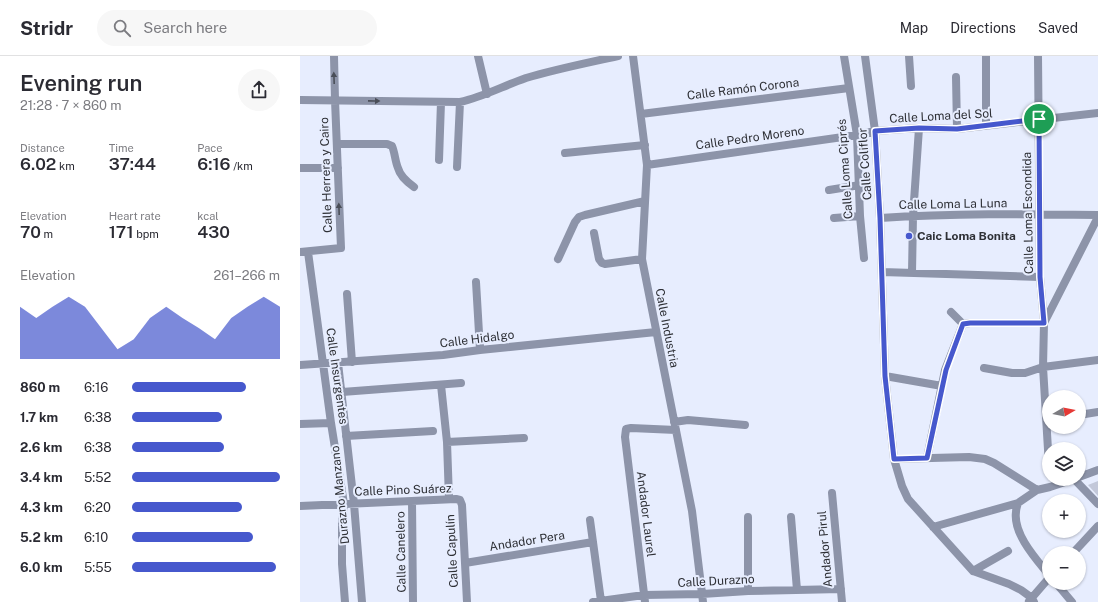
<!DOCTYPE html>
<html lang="en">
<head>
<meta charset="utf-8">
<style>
	body { margin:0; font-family:"Public Sans",sans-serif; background:#f7f7f7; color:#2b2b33; height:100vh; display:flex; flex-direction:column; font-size:15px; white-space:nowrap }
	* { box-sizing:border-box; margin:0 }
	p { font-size:13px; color:#7c7c81 }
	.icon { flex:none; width:22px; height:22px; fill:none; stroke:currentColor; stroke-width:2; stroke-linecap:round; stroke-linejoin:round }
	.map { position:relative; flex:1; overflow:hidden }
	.side { display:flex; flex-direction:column; background:#fff; width:300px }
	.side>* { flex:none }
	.needle { width:26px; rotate:80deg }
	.controls { position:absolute; left:742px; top:334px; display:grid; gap:8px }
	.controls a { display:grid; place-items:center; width:44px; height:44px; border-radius:50%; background:#fff; box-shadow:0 1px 3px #0004; font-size:20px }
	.pin { position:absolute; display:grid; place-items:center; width:34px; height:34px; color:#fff; margin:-17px; border:2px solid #fff; border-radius:50%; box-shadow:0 1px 4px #0007 }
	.round { display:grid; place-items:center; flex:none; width:42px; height:42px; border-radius:21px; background:#f7f7f7 }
	.head { display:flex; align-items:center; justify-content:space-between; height:68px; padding:0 20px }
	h1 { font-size:22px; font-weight:600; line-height:30px }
	.figures { display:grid; grid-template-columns:repeat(3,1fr); gap:6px; height:68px; padding:4px 20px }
	.figures div { display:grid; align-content:center }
	.figures b { font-size:17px; font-weight:600 }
	.figures small { font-size:11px; font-weight:400 }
	.figures p { font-size:11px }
	.chart { height:112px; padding:8px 20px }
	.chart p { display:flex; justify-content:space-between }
	.chart svg { width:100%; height:72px; margin-top:4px; fill:#4658cd; opacity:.7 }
	ul { padding:0 20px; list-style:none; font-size:13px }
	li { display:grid; grid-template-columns:64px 48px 1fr; align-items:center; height:30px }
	li i { height:10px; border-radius:5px; background:#4658cd }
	header { display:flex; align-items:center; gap:24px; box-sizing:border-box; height:56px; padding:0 20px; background:#fff; border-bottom:1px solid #e1e1e2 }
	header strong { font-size:19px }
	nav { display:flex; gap:22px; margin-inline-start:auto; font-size:14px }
	.search { width:280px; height:36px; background:#f7f7f7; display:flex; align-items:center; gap:10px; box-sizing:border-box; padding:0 14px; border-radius:22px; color:#7c7c81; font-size:15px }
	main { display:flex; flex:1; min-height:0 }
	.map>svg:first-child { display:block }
	.building { fill:#c3c8d9 }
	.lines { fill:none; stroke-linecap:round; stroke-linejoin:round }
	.minor { stroke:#8d94a9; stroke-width:8 }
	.oneway { fill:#4a4e58 }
	.route-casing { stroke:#fff; stroke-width:8 }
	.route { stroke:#4658cd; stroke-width:5 }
	.poi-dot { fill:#4658cd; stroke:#e7edfe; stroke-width:1.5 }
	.labels { text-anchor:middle; stroke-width:4; stroke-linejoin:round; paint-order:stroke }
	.street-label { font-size:12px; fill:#2e3036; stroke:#e7edfe }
	.poi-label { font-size:12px; font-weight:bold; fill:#2e3036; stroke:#e7edfe; text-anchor:start }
</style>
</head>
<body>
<header>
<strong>Stridr</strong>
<div class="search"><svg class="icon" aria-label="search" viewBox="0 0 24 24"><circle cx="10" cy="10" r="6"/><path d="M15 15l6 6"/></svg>Search here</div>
<nav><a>Map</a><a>Directions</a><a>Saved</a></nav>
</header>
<main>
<section class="side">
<div class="head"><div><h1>Evening run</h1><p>21:28 · 7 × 860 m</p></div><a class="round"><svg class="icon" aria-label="share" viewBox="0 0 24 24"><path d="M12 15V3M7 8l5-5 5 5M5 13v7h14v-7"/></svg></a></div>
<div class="figures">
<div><p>Distance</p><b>6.02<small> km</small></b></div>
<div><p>Time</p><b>37:44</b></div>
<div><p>Pace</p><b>6:16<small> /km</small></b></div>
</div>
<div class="figures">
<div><p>Elevation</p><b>70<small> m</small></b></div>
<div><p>Heart rate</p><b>171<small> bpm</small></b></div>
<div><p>kcal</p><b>430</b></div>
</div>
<div class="chart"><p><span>Elevation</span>261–266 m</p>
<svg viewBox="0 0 160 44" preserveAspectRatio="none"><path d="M0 44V12L10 19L20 12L30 6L40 12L50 25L60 38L70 32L80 19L90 12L100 19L110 25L120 32L130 19L140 12L150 6L160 12V44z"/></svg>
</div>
<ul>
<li><b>860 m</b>6:16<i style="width:77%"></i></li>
<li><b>1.7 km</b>6:38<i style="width:61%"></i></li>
<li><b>2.6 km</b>6:38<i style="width:62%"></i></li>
<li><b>3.4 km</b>5:52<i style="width:100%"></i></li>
<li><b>4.3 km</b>6:20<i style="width:74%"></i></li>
<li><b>5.2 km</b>6:10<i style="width:82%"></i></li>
<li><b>6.0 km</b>5:55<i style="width:97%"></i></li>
</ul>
</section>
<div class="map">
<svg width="798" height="546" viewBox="0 0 798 546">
	<rect width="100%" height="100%" fill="#e7edfe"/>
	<path class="building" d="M798,425v15l-10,-11z"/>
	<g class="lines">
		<path class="minor" d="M178,0l9,38
			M333,0l14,109 -5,94 50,252 11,91
			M544,0l13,79 3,81 4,42
			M565,0l10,75 5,87 5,158 9,83 8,27 6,13 65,72 36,13 12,6 11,8 2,4
			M609,0l2,30
			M686,0v70
			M738,0l2,221 4,46 -1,44 6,99
			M656,21l1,52
			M0,44l160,2c23,-5 43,-16 66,-24 30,-9 61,-15 92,-22
			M341,58l208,-26
			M37,88h50l5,2c3,7 3,15 6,22 2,8 9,14 16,19
			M265,97l80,-8
			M139,104l2,-58
			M347,109l210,-30 18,-4 44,-3 38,1 141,-16
			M157,111l3,-65
			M0,112h38
			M529,134l31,-5
			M534,162l26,-2
			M580,162c73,-5 145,-4 218,-3
			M294,177l5,26 3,4 3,1 37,-5
			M0,196l41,-4 -6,-148 -1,-44
			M8,196l23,171 13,81 -2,17v43l3,38
			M258,203l17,-37 4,-5 6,-2 60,-14
			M582,216l158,5
			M612,217l1,-57 6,-88
			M176,226l4,68
			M47,238l5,68
			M651,256l12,12
			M663,268l7,-1h74l54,-106
			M38,307l16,141 8,98
			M0,309l143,-10 37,-5 176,-18
			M684,312l28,5h13l18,-6 55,-7
			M585,320l57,10
			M141,329l6,57 2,57
			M42,336l119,-9
			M779,359l19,-3
			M374,366l14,-2 57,5
			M0,368l31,-1
			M46,380l87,-5
			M147,386l77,-4
			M627,402l18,-88 18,-46
			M594,403l75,-2 16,2 9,4 43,27
			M779,421l19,-7
			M774,423l24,25
			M532,437l10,109
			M112,445l1,101
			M718,447c-1,3 -2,6 -2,9 -3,22 20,47 33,63
			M0,450l156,-7 4,1 2,5 5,97
			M448,461v74
			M491,461l6,73
			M290,464l11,81
			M633,471l85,-24 19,-13 13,-3 24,-8
			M773,497l25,-27
			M165,507l128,-21
			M673,515l35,-20
			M756,527l16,19
			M729,545l20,-23
			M293,546l51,-7 58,-1 46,-3 93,-2
			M345,546l-20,-165 1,-8 5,-1 45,2"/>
	</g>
	<defs><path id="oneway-solid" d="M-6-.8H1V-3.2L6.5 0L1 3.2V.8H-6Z"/></defs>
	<g class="oneway">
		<use href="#oneway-solid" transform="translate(34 22) rotate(-92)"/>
		<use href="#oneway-solid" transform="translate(74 45) rotate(1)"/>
		<use href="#oneway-solid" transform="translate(39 153) rotate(-92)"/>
	</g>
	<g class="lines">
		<g class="route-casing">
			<path id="route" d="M739,63l1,158 4,46h-74l-7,1 -17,46 -19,88 -33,1 -9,-83 -5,-158 -5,-87 44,-3 38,1z"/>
		</g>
		<use href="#route" class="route"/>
	</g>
	<circle class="poi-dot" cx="609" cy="180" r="4"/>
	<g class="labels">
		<g class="street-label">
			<text transform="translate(443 33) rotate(-7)" y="4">Calle Ramón Corona</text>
			<text transform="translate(641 60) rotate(-3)" y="4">Calle Loma del Sol</text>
			<text transform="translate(450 82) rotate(-8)" y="4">Calle Pedro Moreno</text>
			<text transform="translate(565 108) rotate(-94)" y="4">Calle Coliflor</text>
			<text transform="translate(545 113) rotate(-94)" y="4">Calle Loma Ciprés</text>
			<text transform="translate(26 119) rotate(-92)" y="4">Calle Herrera y Cairo</text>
			<text transform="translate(653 148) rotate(-1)" y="4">Calle Loma La Luna</text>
			<text transform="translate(728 157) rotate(-91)" y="4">Calle Loma Escondida</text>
			<text transform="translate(367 272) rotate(79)" y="4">Calle Industria</text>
			<text transform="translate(177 283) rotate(-7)" y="4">Calle Hidalgo</text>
			<text transform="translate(37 320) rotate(82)" y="4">Calle Insurgentes</text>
			<text transform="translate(103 434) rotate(-2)" y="4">Calle Pino Suárez</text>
			<text transform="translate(40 439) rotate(-96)" y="4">Durazno Manzano</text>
			<text transform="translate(346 458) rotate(83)" y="4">Andador Laurel</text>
			<text transform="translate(227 485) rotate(-9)" y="4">Andador Pera</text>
			<text transform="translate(525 493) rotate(-95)" y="4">Andador Pirul</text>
			<text transform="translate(152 495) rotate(-93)" y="4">Calle Capulín</text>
			<text transform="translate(101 496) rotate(-91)" y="4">Calle Canelero</text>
			<text transform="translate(416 525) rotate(-3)" y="4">Calle Durazno</text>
		</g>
		<g class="poi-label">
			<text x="617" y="184">Caic Loma Bonita</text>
		</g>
	</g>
</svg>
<div class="controls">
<a><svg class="needle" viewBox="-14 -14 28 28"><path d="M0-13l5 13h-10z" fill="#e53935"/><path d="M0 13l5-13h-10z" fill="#7c7c81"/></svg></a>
<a><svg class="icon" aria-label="layers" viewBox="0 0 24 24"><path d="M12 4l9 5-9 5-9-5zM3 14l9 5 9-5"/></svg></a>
<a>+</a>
<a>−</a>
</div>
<div class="pin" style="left:739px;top:63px;background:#1e9e55"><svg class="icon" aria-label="arrive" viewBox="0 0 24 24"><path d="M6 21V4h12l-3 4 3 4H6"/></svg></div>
</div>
</main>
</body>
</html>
